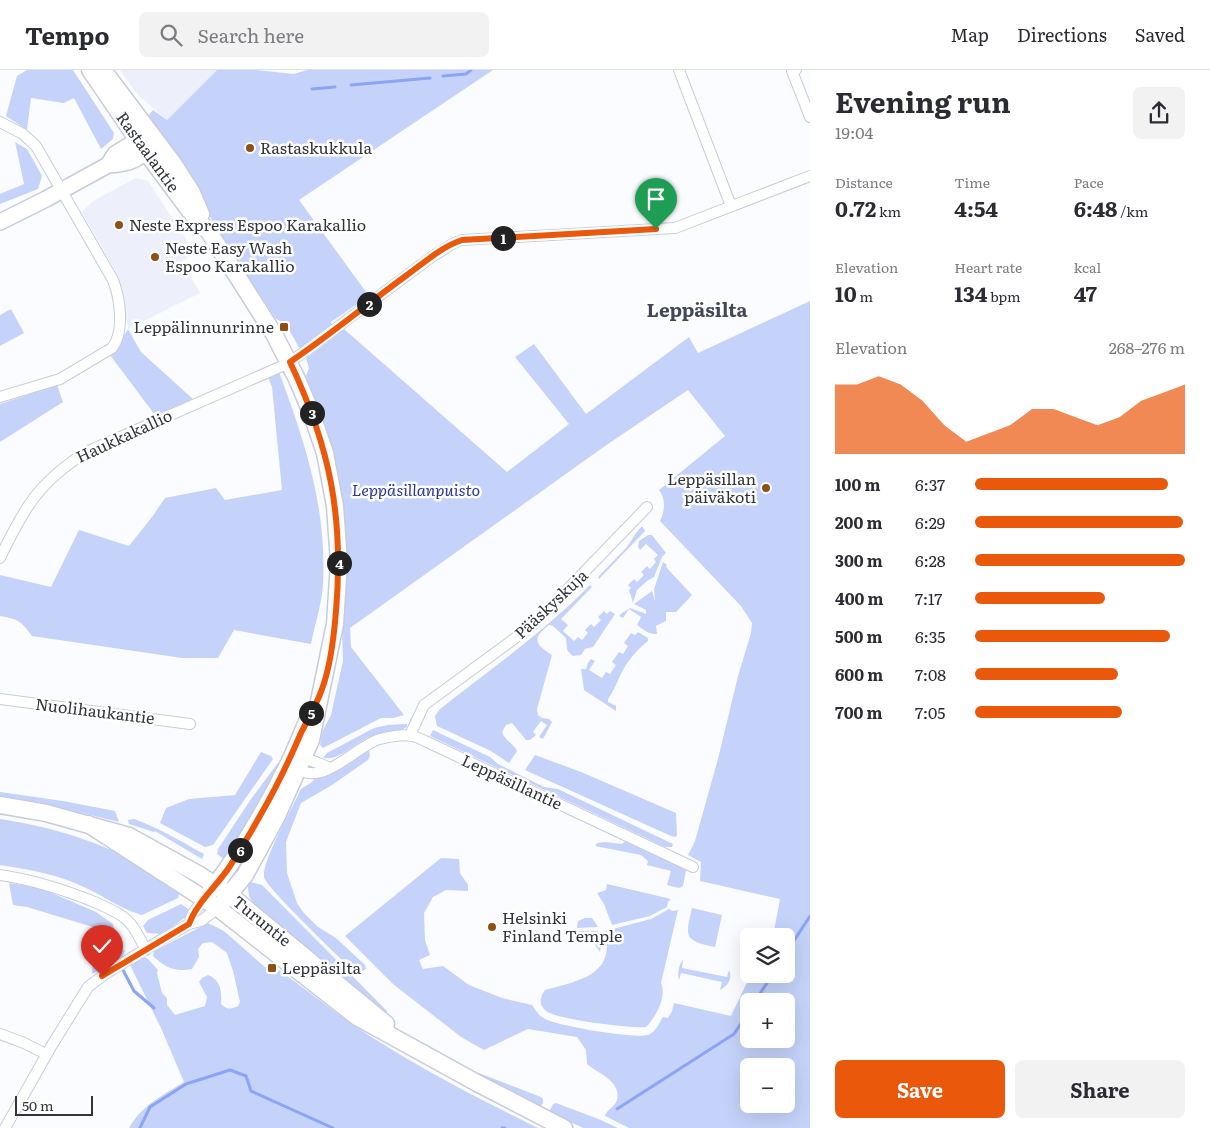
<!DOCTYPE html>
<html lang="en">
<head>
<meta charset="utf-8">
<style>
	body { margin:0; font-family:Literata,serif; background:#f2f2f3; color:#2b2b33; height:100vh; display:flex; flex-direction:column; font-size:19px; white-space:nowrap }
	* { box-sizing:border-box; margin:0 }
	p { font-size:16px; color:#7c7c81 }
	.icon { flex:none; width:28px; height:28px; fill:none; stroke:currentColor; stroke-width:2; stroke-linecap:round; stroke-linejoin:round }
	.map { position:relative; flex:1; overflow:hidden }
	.drawer { display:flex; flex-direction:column; background:#fff; width:400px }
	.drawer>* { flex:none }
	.controls { position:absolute; left:740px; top:858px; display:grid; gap:10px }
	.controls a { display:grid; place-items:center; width:55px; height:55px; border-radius:8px; background:#fff; box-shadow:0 5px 20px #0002; font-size:25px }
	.scale { position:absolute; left:15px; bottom:12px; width:78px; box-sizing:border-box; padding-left:5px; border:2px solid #32353b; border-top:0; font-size:14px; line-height:18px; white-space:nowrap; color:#32353b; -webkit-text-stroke:4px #fff; paint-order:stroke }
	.pin { position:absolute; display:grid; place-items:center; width:42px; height:42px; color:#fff; margin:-51px -21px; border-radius:50% 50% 50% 0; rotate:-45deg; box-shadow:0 0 5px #0007 }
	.pin .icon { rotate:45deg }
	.km { position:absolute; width:25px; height:25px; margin:-12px; border-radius:50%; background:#222; color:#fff; font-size:14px; line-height:25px; text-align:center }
	.round { display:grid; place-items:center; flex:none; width:52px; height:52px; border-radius:8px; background:#f2f2f3 }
	.headline { display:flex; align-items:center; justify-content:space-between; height:85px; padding:0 25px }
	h1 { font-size:28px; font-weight:700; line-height:38px }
	.metrics { display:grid; grid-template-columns:repeat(3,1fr); gap:8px; height:85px; padding:5px 25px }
	.metrics div { display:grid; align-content:center }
	.metrics b { font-size:21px; font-weight:700 }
	.metrics small { font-size:14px; font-weight:400 }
	.metrics p { font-size:14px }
	.chart { height:140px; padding:10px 25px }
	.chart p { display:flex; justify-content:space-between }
	.chart svg { width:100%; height:90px; margin-top:5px; fill:#ea580c; opacity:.7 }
	.cta { display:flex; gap:10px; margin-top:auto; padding:10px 25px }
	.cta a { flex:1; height:58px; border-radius:8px; background:#ea580c; color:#fff; font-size:20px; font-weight:700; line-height:58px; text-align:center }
	.cta a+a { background:#f2f2f3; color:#2b2b33 }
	ul { padding:0 25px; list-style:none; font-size:16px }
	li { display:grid; grid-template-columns:80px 60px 1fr; align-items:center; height:38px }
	li i { height:12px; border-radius:6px; background:#ea580c }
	header { display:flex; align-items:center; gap:30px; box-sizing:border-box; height:70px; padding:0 25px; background:#fff; border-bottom:1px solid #e1e1e2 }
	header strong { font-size:24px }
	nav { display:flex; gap:28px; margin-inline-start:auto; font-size:18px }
	.search { width:350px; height:45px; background:#f2f2f3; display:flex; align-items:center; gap:12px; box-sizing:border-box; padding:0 18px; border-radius:8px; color:#7c7c81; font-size:19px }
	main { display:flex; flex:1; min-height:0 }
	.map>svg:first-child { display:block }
	.built { fill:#edf0fa }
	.green { fill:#c5d3fa; fill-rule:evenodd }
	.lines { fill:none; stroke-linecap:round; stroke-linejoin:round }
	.stream { stroke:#8ba4f4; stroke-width:3 }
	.street-casing { stroke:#c6ccdc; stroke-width:12 }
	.secondary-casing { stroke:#c6ccdc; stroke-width:18 }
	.primary-casing { stroke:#c6ccdc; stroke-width:19 }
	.street { stroke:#fff; stroke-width:10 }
	.secondary { stroke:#fff; stroke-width:15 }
	.primary { stroke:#fff; stroke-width:16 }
	.route-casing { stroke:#fff; stroke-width:10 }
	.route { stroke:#ea580c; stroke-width:6 }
	.poi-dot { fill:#8e5113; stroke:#fff; stroke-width:2 }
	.labels { text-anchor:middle; stroke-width:5; stroke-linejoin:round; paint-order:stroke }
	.poi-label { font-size:16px; fill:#32353b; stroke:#fff; text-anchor:start }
	.street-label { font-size:16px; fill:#32353b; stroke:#fff }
	.park-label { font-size:16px; font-style:italic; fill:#283993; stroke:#fff }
	.quarter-label { font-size:19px; font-weight:bold; fill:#424755; stroke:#fff }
</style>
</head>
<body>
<header>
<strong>Tempo</strong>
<div class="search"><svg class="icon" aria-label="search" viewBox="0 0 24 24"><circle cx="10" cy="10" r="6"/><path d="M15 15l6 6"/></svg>Search here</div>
<nav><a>Map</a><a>Directions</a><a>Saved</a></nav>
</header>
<main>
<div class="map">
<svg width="810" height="1058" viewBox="0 0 810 1058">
	<rect width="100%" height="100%" fill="#fafcff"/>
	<path class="built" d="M120,0h97l-50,50 -29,-25z
		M136,108l12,3 47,72 -13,8 18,32 -72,36 -6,-40 -7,-19 -33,-58 11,-11z"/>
	<path class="green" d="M27,0h46l41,63 -1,6 -12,10 -27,-51 -10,5 -33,-5 -4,32 -21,-14 11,-40z
		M217,0h39l38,4 13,-4h186l-194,130 70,96 -38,26 1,4 -31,22h-2c-6,-12 -12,-24 -24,-30l-52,-80 -75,-122 5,-6 14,10z
		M15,72l12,7 15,27 -4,13 -38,15v-10l24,-10z
		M810,231v827h-181l-24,-12c2,-7 10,-9 12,-16 5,-19 -20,-27 -30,-36l-1,-14 -9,-13 -49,-8 -44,21 -23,-13 -68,-53 -48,-48 96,-78 18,1 1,14 8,12v6l-22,-1 -13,7 -9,16 1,27 5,15 -11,5 4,9 20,-3 26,19 33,13 30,7c4,6 7,11 13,14 13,7 90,20 103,16 8,-3 11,-12 15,-18l5,1 4,-7 2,-8 57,13 20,-42h35v-38h-30l3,-8 15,3 6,-32 -80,-18 1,-19 -13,-7 7,-14 23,-82 20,-83 13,-43 1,-10 -11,-17 -81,-85c5,-10 6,-22 -1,-31l66,-54 -37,-46 -83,56 -255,182 1,19 53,68 -11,3h-12l-58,30 -3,-3 2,-13 9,-17 12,-54 -1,-31 4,-55v-46l-7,-52 -6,-26 -9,-30 -18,-45 3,-8 -3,-10 38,-29 163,143 62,-48 -54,-67 19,-13 52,70 103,-77 9,16zM749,931h37v38h-37zM749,996h37v38h-37z
		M11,239l13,24 -24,13v-31z
		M128,259l13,23 53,48 -39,15 -45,-60 4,-3z
		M279,302c26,70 48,136 44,212 -1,19 -8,40 -12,60l-77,-14 -16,28h-36l-150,-22c-11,-15 -14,-17 -32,-20v-41l51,12 28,-57 50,16 23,-29 13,-19 51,-10 9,12 57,-10 -10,-103 -4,-10z
		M57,315l6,17 -63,40v-38z
		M642,456l3,5 -46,48 -1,-2 29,-30 9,-14z
		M648,465h4l14,18 -4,4 -8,20 -7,4 -10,9 -4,13 -4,-13 2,-2 -3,-3 6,-6 3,3 7,-7 -3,-3 6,-6 3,3 6,-7 -2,-3 4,-4 -12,-11 -6,6 -2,-3 1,-6z
		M663,492l4,3 -1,2 26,28 -16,17h-10v9l-10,5 1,8c-8,1 -14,-5 -20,-9l4,-8 -12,-8 -6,9 -4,-2 3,-3 8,-5 16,6v-4l-12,-6 18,-13 3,10 -1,-12z
		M590,515l2,2 -31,32 7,6 -5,6 11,10 4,-4 4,3 6,-7 -3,-3 6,-6 3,3 7,-7 -3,-3 6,-6 3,3 3,-3 5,3 -22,33 -8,2 -4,6 -8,1 -6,-6 -1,-12 -13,-12 -4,-1c-17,13 -15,19 3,30l-15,54 1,6 4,3 7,1 3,3 -9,17 -4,-2 8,-12 -6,-4 -8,11 3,3 -6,5h-4l-14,-17 -6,2 -4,7c3,9 11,11 15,19l-8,12 -18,-12 -54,-25 -2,-10 5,-7c51,-40 105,-78 150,-124z
		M638,562l10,6v3c-13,10 -22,22 -29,37 -4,9 -6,14 -11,21v3l8,4v5l-32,-21 -3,-21h5l2,-6 3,-4 4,2 -6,9 13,8 4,-6 4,2 6,-9 -4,-3 7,-10 4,2 5,-8 -4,-3 7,-10 4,2z
		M407,654v3c-8,6 -27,6 -38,10 -14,7 -31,24 -46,21l4,-5 47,-25 14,-3z
		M433,660l57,27 8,7 46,23 14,2 115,55 -1,3h-7l-235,-111z
		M369,680l1,6 -2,4 -36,25 -31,18 -15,39 1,31 10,30 6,9 15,15 18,11 29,27 1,4 -5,3 -14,-13 -5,1c-11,-11 -77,-74 -78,-83 -2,-15 25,-63 32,-78 2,-3 3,-7 5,-10 6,-5 11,-4 14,-12l16,-3z
		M261,682l10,4 2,3 -60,86 -8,2 -45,-24 6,-15 23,-9 46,-4z
		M535,685l46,17 95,41 1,23 -2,1 -4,-1 -146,-66z
		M280,692v6l-56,91 -7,-5 1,-5 33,-50 26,-35z
		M0,722l63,9 52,10 4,11 -78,-19 -41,-6z
		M0,749c46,7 94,20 135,43 15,9 30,19 45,28l-2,8 -36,17c-19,-5 -37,-18 -56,-27 -28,-14 -55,-18 -86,-23z
		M134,749c25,9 46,22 70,35l-2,5 -47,-28 -1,1 -25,-8 -1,-4z
		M625,771l61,29 -3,16 -4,2 -12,-3 4,-14 -24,-6 1,-4 -7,-6 -46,-9 2,-3 8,-1 17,2z
		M247,811l15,4 125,126v3l-133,-110 -5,-8z
		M9,813l29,4 58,25 17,12 3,15 -20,-7v-4l-69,-21 -14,-2z
		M607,814l64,15 -3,3 -1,5 -17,9 -38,9 -8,-21 -7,-11 9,-3z
		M181,834l7,5 -1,7 -25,18 -15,-1 -4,-7 5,-6z
		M692,838l30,7 -7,32c-31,-6 -30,-10 -23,-39z
		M669,839l3,2 6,-1 -17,73c6,14 -5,34 -15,44 -14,2 -91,-8 -100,-16 -8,-7 -6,-14 -1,-21 34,-9 71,-15 60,-59l46,-12z
		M585,848h7l6,9 -21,1 1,-7z
		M208,853l16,8 50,44 5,-5c24,17 46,35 70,52 60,41 124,74 189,106h-409c13,-23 33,-32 55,-46l-23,-54 -31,-63 12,-8 5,1 11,12 -1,3 5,20 5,5v7l8,10 30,-9 2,-9 -8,-15 3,-4 6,-3c13,5 14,17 13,29 6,6 10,5 17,2l2,-4 -7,-31 -6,-18 -15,-11 -9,1 -5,6 1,8 -7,12c-18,3 -26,-1 -39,-13l1,-5z
		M577,861h21l3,13 -1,8 -7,-10z
		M95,869l30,12 -4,9 -29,14z
		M683,890l-1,8 45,9 2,-7c4,8 -1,16 -9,20l2,-8 -41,-9 -2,7c-2,-5 0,-17 4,-20z
		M479,1003l62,24 2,2v4l-3,4 -62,-33z
		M556,1033l45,17 17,8h-35l-34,-16 4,-8z"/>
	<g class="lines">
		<path class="stream" d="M443,6l23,-2 5,-4
			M351,15l79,-7
			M312,19l23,-2
			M786,883l24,-37
			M123,900l11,21 20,17
			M755,931l18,-27
			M617,1039l117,-75 15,-23
			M140,1058l10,-21 36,-23 44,-14 16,6 5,15 82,37
			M502,1058h3"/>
		<g class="street-casing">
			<path id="street" d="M679,0l52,136
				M796,0l-4,1 18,46
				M0,52l23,12 13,12 77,134c7,18 12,52 -1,68l-52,31 -60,18
				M0,488c24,-50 38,-75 86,-106l203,-89 144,-107 21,-13 8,-3 213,-12 135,-52
				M0,629l190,25
				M410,665l14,-30 109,-80 114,-118
				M298,689c12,-1 22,5 32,9
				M294,695c26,27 62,-20 86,-26 8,-2 22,-5 31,-3 4,0 10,3 14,5l268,126
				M0,805c34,5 65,15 97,28 10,5 22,9 30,17 9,8 13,20 19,30
				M189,854l4,-11 11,-14
				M0,964l24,9 22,11
				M5,1058l47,-83 36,-58 17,-13 56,-34 28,-16 12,-3 17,-13"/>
		</g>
		<g class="secondary-casing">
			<path id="secondary" d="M108,95c21,-1 34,-5 44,-24
				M0,152l46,-23 62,-34 7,-11 23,-14 11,-1"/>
		</g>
		<g class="primary-casing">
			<path id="primary" d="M90,0l56,82 44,59 19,21 65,102 23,45 14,33 14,41 10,53 4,56 -4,62 -24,116 -35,78 -31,57 -27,33
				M103,0l70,93 18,28 10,23
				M0,735l46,8 83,23 69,38 32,21 156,129
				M88,754l130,84 139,109 120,66 87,45
				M209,823c32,-40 58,-86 81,-132 7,-15 13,-31 20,-46"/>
		</g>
		<use href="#street" class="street"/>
		<use href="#secondary" class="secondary"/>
		<use href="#primary" class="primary"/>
	</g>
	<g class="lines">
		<g class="route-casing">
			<path id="route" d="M102,906l87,-52c8,-22 28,-38 41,-58 11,-17 21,-34 31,-52 15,-26 28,-53 40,-81 7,-14 16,-29 21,-44 9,-24 12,-53 14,-78 8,-94 -6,-164 -46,-249 40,-27 77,-58 117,-87 17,-12 34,-28 55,-35l194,-11"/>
		</g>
		<use href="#route" class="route"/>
	</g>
	<g class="poi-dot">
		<circle cx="250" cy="78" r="5"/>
		<circle cx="119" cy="155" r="5"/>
		<circle cx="155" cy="187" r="5"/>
		<rect x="279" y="252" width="10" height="10" rx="2.5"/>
		<circle cx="766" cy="418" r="5"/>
		<circle cx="492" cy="857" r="5"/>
		<rect x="267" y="893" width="10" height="10" rx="2.5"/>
	</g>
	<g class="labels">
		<g class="poi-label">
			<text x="260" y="84">Rastaskukkula</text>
			<text x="129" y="161">Neste Express Espoo Karakallio</text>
			<text x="165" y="184">Neste Easy Wash<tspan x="165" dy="18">Espoo Karakallio</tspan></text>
			<text x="274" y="263" text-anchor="end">Leppälinnunrinne</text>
			<text x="756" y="415" text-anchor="end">Leppäsillan<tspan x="756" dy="18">päiväkoti</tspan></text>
			<text x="502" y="854">Helsinki<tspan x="502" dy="18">Finland Temple</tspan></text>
			<text x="282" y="904">Leppäsilta</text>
		</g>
		<g class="street-label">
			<text transform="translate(148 82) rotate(54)" y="6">Rastaalantie</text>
			<text transform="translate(124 366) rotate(-25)" y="6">Haukkakallio</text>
			<text transform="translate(551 534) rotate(-43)" y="6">Pääskyskuja</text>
			<text transform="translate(95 641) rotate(7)" y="6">Nuolihaukantie</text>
			<text transform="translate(512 712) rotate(25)" y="6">Leppäsillantie</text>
			<text transform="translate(262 851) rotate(39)" y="6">Turuntie</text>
		</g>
		<g class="park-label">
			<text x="416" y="426">Leppäsillanpuisto</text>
		</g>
		<g class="quarter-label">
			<text x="697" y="247">Leppäsilta</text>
		</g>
	</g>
</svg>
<div class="controls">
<a><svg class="icon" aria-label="layers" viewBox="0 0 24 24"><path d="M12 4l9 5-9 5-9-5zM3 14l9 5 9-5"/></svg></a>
<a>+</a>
<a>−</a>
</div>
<div class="scale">50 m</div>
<div class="pin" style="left:656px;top:159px;background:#1e9e55"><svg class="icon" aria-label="arrive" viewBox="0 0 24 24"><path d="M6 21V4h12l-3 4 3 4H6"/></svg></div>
<div class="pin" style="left:102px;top:906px;background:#d93025"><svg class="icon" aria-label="check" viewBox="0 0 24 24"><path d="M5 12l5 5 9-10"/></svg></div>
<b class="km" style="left:503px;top:168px">1</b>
<b class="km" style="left:369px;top:234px">2</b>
<b class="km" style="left:312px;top:343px">3</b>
<b class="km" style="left:339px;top:493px">4</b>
<b class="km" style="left:311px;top:643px">5</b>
<b class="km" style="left:240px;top:780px">6</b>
</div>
<section class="drawer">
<div class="headline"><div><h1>Evening run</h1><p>19:04</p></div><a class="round"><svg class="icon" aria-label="share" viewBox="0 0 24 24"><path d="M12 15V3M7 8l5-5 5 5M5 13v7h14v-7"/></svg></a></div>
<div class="metrics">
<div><p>Distance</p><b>0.72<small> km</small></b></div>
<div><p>Time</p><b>4:54</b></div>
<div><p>Pace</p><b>6:48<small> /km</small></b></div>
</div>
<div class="metrics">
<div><p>Elevation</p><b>10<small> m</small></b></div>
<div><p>Heart rate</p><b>134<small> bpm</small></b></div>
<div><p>kcal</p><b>47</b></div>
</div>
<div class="chart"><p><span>Elevation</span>268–276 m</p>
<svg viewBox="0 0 160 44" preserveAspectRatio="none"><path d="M0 44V10L10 10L20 6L30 10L40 18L50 30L60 38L70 34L80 30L90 22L100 22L110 26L120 30L130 26L140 18L150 14L160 10V44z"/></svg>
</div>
<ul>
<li><b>100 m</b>6:37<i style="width:92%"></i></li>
<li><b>200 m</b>6:29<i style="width:99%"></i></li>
<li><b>300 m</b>6:28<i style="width:100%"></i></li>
<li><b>400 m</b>7:17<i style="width:62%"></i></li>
<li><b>500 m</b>6:35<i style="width:93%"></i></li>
<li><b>600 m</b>7:08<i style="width:68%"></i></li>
<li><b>700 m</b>7:05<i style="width:70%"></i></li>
</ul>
<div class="cta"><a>Save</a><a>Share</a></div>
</section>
</main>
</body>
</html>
